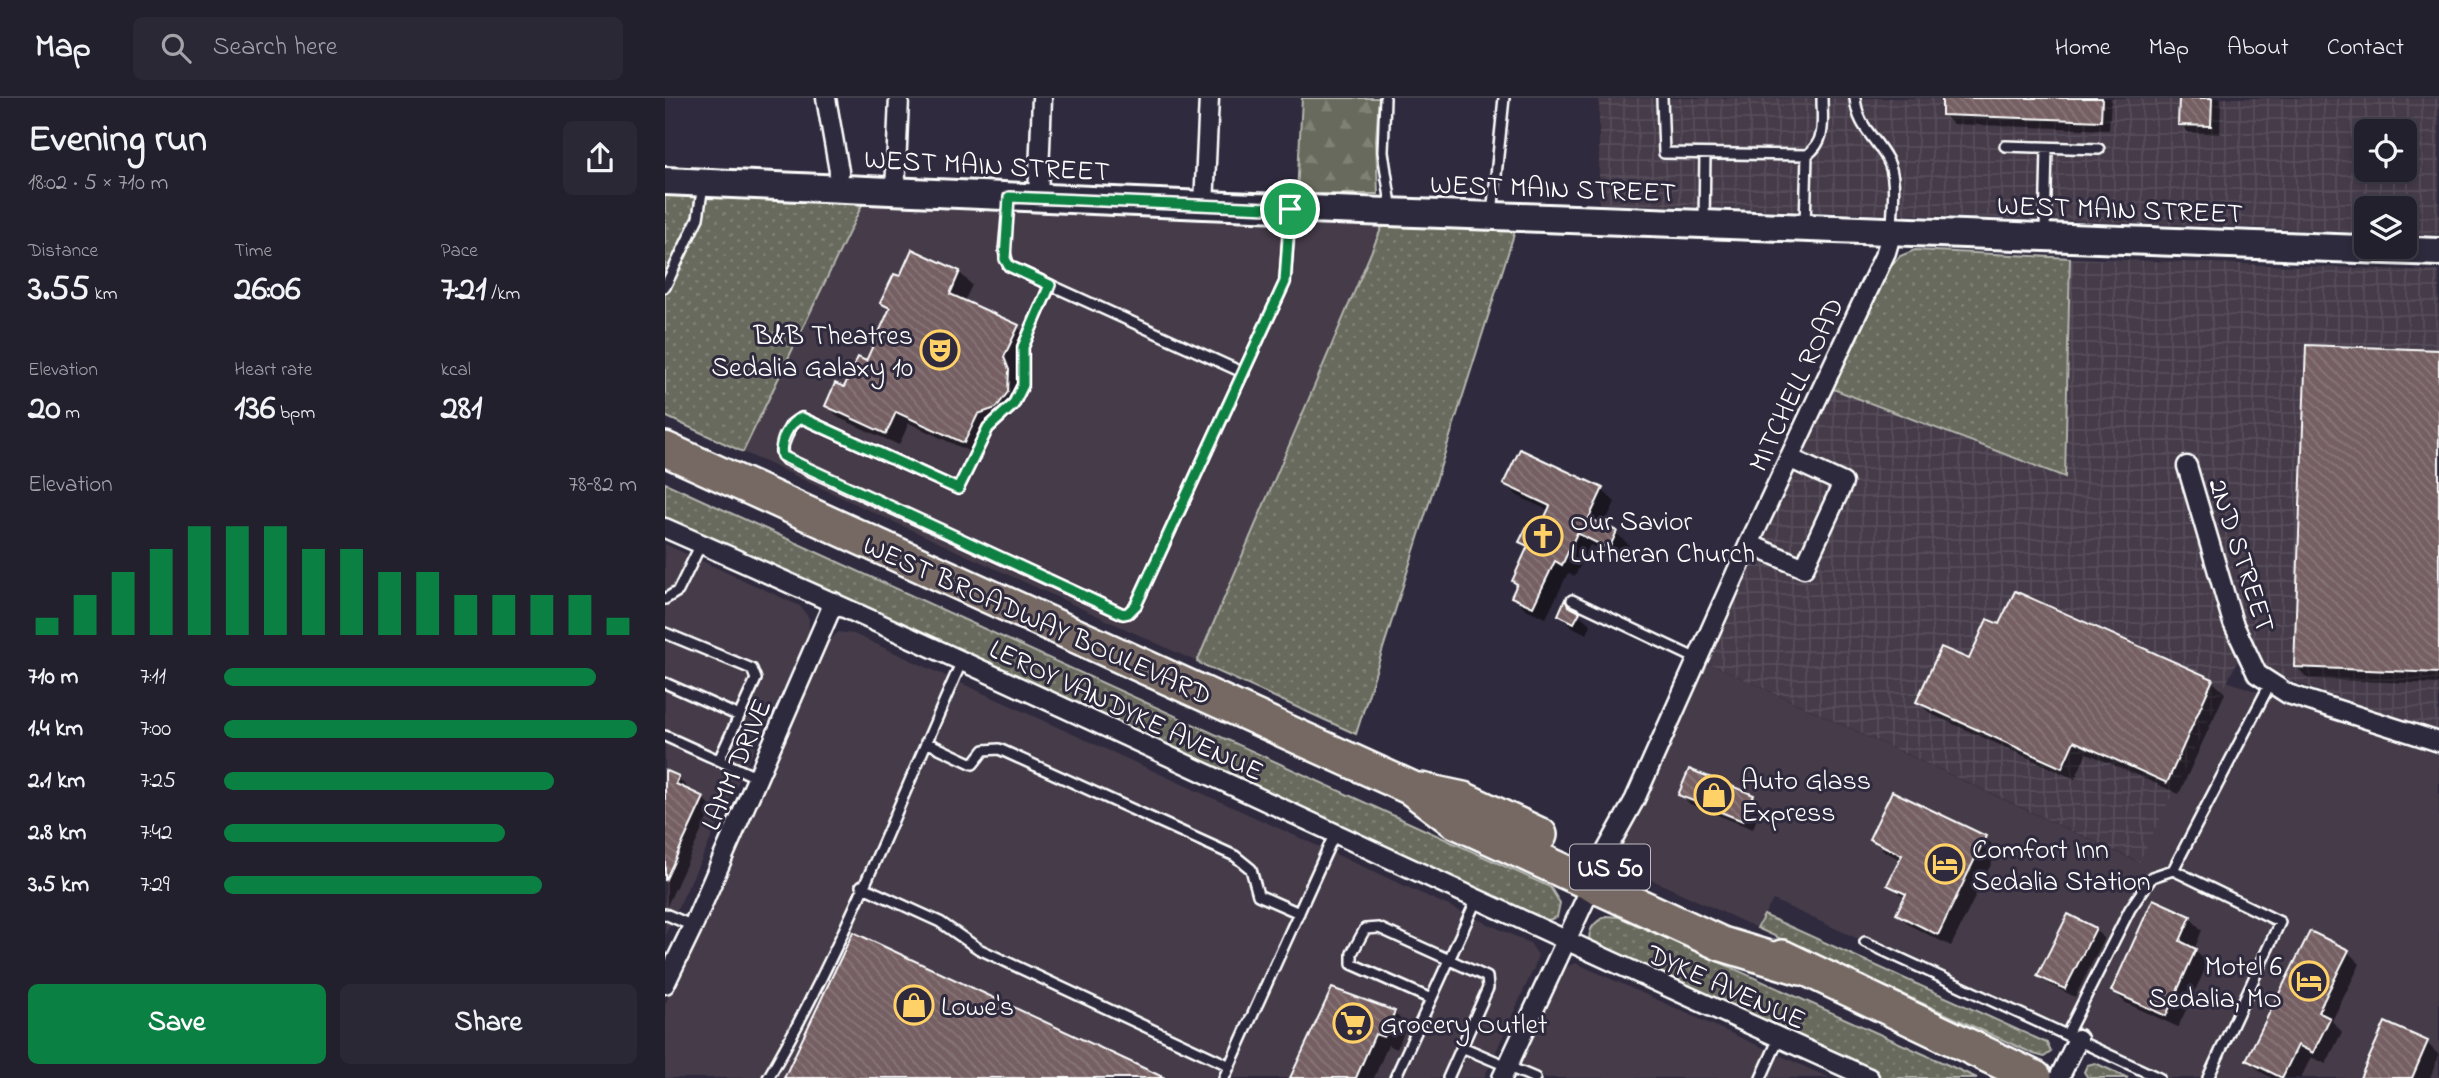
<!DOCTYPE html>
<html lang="en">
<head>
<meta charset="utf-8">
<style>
	body { margin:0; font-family:"Indie Flower",sans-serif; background:#2b2836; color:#f1f3f6; height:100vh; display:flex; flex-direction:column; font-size:26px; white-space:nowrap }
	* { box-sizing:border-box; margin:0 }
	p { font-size:23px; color:#a3a3aa }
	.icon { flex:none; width:38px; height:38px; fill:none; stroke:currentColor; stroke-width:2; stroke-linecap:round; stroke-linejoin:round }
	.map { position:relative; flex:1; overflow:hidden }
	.side { display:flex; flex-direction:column; background:#23202e; width:665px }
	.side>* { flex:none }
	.controls { position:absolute; left:1689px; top:21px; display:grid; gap:14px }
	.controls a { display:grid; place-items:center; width:63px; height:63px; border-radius:10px; background:#23202e; box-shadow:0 4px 10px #0003,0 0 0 2px #403e4a; font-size:35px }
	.pin { position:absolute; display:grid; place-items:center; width:60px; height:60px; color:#fff; margin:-30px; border:4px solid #fff; border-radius:50%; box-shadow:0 2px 7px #0007 }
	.round { display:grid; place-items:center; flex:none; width:74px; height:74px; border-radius:10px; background:#2b2836 }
	.summary { display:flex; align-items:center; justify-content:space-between; height:119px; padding:0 28px }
	h1 { font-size:38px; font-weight:700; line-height:52px }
	.metrics { display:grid; grid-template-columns:repeat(3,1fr); gap:10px; height:119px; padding:7px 28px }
	.metrics div { display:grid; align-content:center }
	.metrics b { font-size:35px; font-weight:700 }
	.metrics small { font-size:19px; font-weight:400 }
	.metrics p { font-size:19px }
	.chart { height:196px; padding:14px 28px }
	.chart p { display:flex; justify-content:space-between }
	.chart svg { width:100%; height:126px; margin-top:7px; stroke:#0b8043; stroke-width:6 }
	.cta { display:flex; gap:14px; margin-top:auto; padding:14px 28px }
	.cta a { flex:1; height:80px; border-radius:10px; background:#0b8043; color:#fff; font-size:28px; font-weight:700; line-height:80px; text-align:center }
	.cta a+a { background:#2b2836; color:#f1f3f6 }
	ul { padding:0 28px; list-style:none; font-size:23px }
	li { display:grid; grid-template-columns:112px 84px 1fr; align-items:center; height:52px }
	li i { height:18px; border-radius:9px; background:#0b8043 }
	header { display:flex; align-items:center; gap:42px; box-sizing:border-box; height:98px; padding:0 35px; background:#23202e; border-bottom:2px solid #403e4a }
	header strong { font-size:33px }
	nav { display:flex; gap:38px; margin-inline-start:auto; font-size:24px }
	.search { width:490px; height:63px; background:#2b2836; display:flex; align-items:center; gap:18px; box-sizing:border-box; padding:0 24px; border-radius:10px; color:#a3a3aa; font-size:26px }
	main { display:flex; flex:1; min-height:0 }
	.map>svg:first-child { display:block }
	.built { fill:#443a48 }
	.industrial { fill:url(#industrial-grid); fill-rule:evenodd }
	.grass { fill:url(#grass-dots); stroke:#b4b5ae; stroke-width:2 }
	.forest { fill:url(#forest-firs); stroke:#b4b5ae; stroke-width:2 }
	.shadow { fill:#0007 }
	.building { fill:url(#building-back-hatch); stroke:#fff; stroke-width:2 }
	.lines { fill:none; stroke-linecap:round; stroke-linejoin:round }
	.lane-casing { stroke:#fff; stroke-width:14 }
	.street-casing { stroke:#fff; stroke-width:23 }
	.secondary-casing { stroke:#fff; stroke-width:32 }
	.highway-casing { stroke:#fff; stroke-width:38 }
	.lane { stroke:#2f2a3d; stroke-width:9 }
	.street { stroke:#2f2a3d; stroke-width:18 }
	.secondary { stroke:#2f2a3d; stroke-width:26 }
	.highway { stroke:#766964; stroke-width:33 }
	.route-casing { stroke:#fff; stroke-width:14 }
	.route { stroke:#0b8043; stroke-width:9 }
	.labels { text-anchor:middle; stroke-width:6; stroke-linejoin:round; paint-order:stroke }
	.shield { fill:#2f2a3d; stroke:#c1bfc5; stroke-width:2 }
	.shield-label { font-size:26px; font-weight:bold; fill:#fff }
	.street-label { font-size:28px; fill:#fff; stroke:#2f2a3d }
	.poi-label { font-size:28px; fill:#fff; stroke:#2f2a3d; text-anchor:start }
</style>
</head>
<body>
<header>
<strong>Map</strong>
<div class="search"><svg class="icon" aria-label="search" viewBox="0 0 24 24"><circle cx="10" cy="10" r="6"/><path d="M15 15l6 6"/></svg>Search here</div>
<nav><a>Home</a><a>Map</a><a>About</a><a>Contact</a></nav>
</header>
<main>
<section class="side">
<div class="summary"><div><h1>Evening run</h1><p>18:02 · 5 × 710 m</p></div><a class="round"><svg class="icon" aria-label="share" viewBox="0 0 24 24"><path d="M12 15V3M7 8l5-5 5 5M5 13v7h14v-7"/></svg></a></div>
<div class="metrics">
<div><p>Distance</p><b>3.55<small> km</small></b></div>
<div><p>Time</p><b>26:06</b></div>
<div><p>Pace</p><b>7:21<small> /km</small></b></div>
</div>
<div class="metrics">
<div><p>Elevation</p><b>20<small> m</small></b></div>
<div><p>Heart rate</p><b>136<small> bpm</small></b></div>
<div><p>kcal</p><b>281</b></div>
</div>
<div class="chart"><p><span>Elevation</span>78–82 m</p>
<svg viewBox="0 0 160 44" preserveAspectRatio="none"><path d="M5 44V38M15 44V30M25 44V22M35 44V14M45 44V6M55 44V6M65 44V6M75 44V14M85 44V14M95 44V22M105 44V22M115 44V30M125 44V30M135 44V30M145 44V30M155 44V38"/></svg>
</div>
<ul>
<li><b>710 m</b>7:11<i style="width:90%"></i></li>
<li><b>1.4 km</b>7:00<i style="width:100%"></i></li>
<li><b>2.1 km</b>7:25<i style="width:80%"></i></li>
<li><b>2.8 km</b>7:42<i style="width:68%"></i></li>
<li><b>3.5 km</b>7:29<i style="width:77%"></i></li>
</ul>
<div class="cta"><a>Save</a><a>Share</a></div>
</section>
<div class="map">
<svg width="1774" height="980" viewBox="0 0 1774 980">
	<defs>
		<pattern id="industrial-grid" width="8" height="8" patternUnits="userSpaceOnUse" patternTransform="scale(1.75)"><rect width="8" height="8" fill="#443a48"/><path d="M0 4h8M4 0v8" fill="none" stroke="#574e5a"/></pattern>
		<pattern id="grass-dots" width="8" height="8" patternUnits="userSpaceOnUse" patternTransform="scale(1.75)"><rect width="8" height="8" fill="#686b5d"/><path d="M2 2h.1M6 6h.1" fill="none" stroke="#7f8175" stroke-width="1.8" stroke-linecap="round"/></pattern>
		<pattern id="forest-firs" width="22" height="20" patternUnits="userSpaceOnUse" patternTransform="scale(1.75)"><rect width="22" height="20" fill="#686b5d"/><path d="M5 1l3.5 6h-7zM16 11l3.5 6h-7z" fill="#7f8175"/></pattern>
		<pattern id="building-back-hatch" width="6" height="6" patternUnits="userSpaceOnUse" patternTransform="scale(1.75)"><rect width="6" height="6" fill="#745f62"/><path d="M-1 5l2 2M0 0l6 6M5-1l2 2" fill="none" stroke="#89777a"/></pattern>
	</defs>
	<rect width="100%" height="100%" fill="#2f2a3d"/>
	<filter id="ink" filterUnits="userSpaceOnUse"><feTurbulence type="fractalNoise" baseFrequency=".0143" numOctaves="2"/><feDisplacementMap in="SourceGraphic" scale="14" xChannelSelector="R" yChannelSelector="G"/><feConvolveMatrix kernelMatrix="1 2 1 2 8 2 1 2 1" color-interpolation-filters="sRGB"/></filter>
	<g filter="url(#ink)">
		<path class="built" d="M198,105l521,19 -187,440 -454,-210z
			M0,446l135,62 9,12v13l-7,19 -137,285z
			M173,534l16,2 676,309 8,12 -4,13 -50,110h-819v-74l163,-362z
			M1040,563l433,201 89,-181 212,74v323h-277l-389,-178 -16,28 -129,-59 -10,-10 1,-13z
			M911,865l254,115h-319l49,-109z"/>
		<path class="industrial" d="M934,0h840v137l-34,-1v-26h-39v24l-767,-29zM1701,33h39v39h-39z
			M1405,160l369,13v462l-202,-71 -98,200 -434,-201 128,-272 232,87z"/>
		<path class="grass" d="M0,94l198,11 -120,249 -78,-36z
			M719,124l131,9 -159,503 -159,-72z
			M1250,152l155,8 -5,219 -232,-88 58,-123 9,-10z
			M0,385l885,404 10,16 -3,14 -14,5 -878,-398z
			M1099,817l283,128 4,9 -7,5 -10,-3 -277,-126z
			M941,818l13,1 358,161h-98l-289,-133c-3,-15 3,-22 16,-29z
			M1430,965l33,15h-40l-4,-6 3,-7z"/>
		<path class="forest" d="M637,0h77l-3,42 2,54h-81z"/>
		<path class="shadow" d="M1279,0h167l-2,32 -156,-6 -10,-10z
			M1516,0h40l-1,36 -31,-1 -9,-9z
			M294,174l13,13 -8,17 54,25 12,12 -14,32 5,13 -1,21 -11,15 -19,7 -13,28 -68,-32 -10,22 -60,-27 -12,-13 40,-41 24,-53 -8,-8 18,-24z
			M1643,249l131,5v332l-131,-5 -12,-13z
			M856,353l81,39 13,12 -12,25 13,6 13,12 -7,15 -32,-15 -15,31 -7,-3 -22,45 -20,-9 -13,-13 6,-10 -5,-5 15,-32 -8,-8 18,-7 11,-23 -32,-15 -13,-12z
			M900,504l26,23 -4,9 -15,-7 -12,-12z
			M1335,528l212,55 13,12 -46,101 -92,-41 -12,26 -144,-65 -13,-12 52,-41z
			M0,674l13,6 9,9 -1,4 17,7 9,10 -45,98z
			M1016,697l72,1 9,9 -9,24 -63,-25z
			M1320,740l13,12 -47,96 -40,-20 -13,-12 8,-15 -17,-14 12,-25 -17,-9 -13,-12z
			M1525,820l12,12 -8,20 14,13 -30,64 -52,-24 -13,-12z
			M1430,831l9,10 -29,58 -26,-13 -9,-9z
			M1683,854l12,12 -28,57 10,11 -16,32 -15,-7 -10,21h-29l-11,-6 -13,-12z
			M668,892l61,23 13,12 -10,24 -9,-4 -14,33h-82z
			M1762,945l12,12 -9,23h-68z"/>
		<path class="building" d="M1277,0h160l-1,23 -159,-6z
			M1514,0h33l-1,28 -33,-1z
			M247,151l48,22 -10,23 69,31 -15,32 5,13 -1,22 -12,16 -18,6 -14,29 -68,-31 -10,22 -61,-28 10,-23 9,4 14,-30 8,4 24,-53 -10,-5 14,-29 6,2z
			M1641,247l133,5v323l-145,-6z
			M855,351l83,39 -14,30 28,13 -8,18 -32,-16 -15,32 -7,-4 -22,46 -22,-10 6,-13 -5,-3 16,-35 -9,-4 8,-16 11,6 12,-26 -47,-22z
			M1350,493l198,88 -46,104 -93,-42 -12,27 -146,-66 25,-55 28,12 18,-40 12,5z
			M900,501l3,7 12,6 -6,11 -16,-8z
			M1024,671l65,26 -11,26 -65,-26z
			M0,672l14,6 -3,8 28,13 -39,84z
			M1227,693l94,45 -48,99 -42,-21 10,-20 -19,-9 15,-30 -33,-16z
			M1488,801l38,17 -11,25 16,8 -30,67 -55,-25z
			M1403,816l28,14 -31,61 -28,-13z
			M1645,833l39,19 -31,62 12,6 -17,35 -15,-8 -16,33 -36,-18z
			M188,834l312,146h-381z
			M667,890l63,23 -11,26 -9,-3 -19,44h-66z
			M1720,924l43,19 -16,37h-52z"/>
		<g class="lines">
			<g class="lane-casing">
				<path id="lane" d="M720,0l-2,54 9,59
					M997,0l2,55 143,2
					M1190,0c3,30 19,37 32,61 11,19 5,50 5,70
					M1340,48l94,3
					M344,100l-5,53 5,15 235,107
					M827,116l12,-116
					M1039,124l1,-68
					M1140,128l2,-71c20,-15 15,-34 15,-57
					M1380,135l2,-85
					M385,187l-27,62v38l-10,20 -25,23 -30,61 -156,-71 -11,7 -10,26 5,9 337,154 5,-1 8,-8 149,-323 5,-72
					M0,189l33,-69 5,-33
					M0,501l13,-8 23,-47
					M907,502l125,59
					M0,535l87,36 4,10 -37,81
					M0,585l74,33
					M0,638l93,42
					M261,644l47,22 11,-14 15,-1 236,107 16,13 7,26 41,18
					M196,788l79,36 39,27 251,117
					M0,816l28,12
					M1200,844l294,136
					M766,901l-79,-35v-11l13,-24 14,-1 108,49 1,11 -40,90
					M1402,936l63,-125 22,-32 21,-7
					M797,949l73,31
					M103,980c76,-131 132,-278 194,-417
					M559,980l110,-243
					M730,980l81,-177
					M1096,980l18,-40
					M1543,980l72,-156 -107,-52 97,-186"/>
			</g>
			<g class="street-casing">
				<path id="street" d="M161,0l13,73 -1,18
					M230,94l4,-94
					M373,100l4,-100
					M539,107l5,-107
					M1522,368l46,157 24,51 31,20 151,48
					M0,430c404,177 801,370 1204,550
					M1084,446l55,24 39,-85 -54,-25
					M935,764l35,-63 114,-255 137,-292 6,-21
					M0,886l28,-58 141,-324
					M837,980l91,-195
					M1394,980l19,-39"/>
			</g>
			<g class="secondary-casing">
				<path id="secondary" d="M0,83l539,24 1235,47"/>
			</g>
			<g class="highway-casing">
				<path id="highway" d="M0,351l746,339 44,33 267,123 79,24
					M756,692l42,9 77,36
					M1117,859l253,121"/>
			</g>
			<use href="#lane" class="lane"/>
			<use href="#street" class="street"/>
			<use href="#secondary" class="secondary"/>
			<use href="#highway" class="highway"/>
		</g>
	</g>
	<g class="lines" filter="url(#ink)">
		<g class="route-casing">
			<path id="route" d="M344,99l281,12 -5,73 -149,323 -8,8 -5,1 -341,-158c-3,-13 6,-34 20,-38l156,71 30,-61 25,-23 10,-20v-38l27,-62 -41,-19 -4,-7z"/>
		</g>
		<use href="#route" class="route"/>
	</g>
	<defs>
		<g id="theatre-ring" transform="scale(2.0125)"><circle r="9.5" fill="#2f2a3d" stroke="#ffd166" stroke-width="1.5"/><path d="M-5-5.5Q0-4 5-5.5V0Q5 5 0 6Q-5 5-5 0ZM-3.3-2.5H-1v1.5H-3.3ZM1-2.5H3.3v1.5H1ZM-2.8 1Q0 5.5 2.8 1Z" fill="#ffd166"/></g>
		<g id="church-ring" transform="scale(2.0125)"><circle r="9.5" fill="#2f2a3d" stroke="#ffd166" stroke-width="1.5"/><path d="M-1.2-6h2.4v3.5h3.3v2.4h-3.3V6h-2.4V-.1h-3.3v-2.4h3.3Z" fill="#ffd166"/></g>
		<g id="shop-ring" transform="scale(2.0125)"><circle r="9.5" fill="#2f2a3d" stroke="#ffd166" stroke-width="1.5"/><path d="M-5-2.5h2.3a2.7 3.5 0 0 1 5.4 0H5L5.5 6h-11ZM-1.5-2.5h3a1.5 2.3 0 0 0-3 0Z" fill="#ffd166"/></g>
		<g id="hotel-ring" transform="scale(2.0125)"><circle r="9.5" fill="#2f2a3d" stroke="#ffd166" stroke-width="1.5"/><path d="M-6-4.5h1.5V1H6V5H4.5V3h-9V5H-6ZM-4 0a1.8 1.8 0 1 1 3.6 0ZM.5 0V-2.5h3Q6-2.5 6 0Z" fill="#ffd166"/></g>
		<g id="supermarket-ring" transform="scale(2.0125)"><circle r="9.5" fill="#2f2a3d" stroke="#ffd166" stroke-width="1.5"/><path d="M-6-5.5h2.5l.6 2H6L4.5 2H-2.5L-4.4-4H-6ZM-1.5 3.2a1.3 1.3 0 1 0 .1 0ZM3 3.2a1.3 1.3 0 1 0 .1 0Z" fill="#ffd166"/></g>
	</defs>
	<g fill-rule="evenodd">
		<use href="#theatre-ring" x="275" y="252"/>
		<use href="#church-ring" x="878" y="438"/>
		<use href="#shop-ring" x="1049" y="697"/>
		<use href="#hotel-ring" x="1280" y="766"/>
		<use href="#hotel-ring" x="1644" y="883"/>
		<use href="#shop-ring" x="249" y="907"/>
		<use href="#supermarket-ring" x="688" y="925"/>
	</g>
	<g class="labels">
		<rect class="shield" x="905" y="746.5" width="80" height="45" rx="5"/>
		<g class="shield-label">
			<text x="945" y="778">US 50</text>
		</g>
		<g class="street-label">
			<text transform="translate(322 66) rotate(3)" y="10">WEST MAIN STREET</text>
			<text transform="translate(888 89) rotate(2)" y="10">WEST MAIN STREET</text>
			<text transform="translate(1455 110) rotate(2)" y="10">WEST MAIN STREET</text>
			<text transform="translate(1130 286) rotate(-65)" y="10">MITCHELL ROAD</text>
			<text transform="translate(1578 457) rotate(72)" y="10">2ND STREET</text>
			<text transform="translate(373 521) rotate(24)" y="10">WEST BROADWAY BOULEVARD</text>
			<text transform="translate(462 611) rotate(25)" y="10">LEROY VANDYKE AVENUE</text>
			<text transform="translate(70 666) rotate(-67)" y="10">LAMM DRIVE</text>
			<text transform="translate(1062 888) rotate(24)" y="10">DYKE AVENUE</text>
		</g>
		<g class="poi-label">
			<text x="248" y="246" text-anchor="end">B&amp;B Theatres<tspan x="248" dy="32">Sedalia Galaxy 10</tspan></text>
			<text x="905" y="432">Our Savior<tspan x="905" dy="32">Lutheran Church</tspan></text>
			<text x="1076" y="691">Auto Glass<tspan x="1076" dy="32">Express</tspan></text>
			<text x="1307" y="760">Comfort Inn<tspan x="1307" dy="32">Sedalia Station</tspan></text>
			<text x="1617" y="877" text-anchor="end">Motel 6<tspan x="1617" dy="32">Sedalia, MO</tspan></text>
			<text x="276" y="917">Lowe's</text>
			<text x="715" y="935">Grocery Outlet</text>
		</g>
	</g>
</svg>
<div class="controls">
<a><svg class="icon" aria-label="locate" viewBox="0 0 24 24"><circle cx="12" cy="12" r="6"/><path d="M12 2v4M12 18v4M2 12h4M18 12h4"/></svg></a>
<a><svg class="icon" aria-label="layers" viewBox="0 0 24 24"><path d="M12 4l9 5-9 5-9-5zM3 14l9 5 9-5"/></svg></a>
</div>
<div class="pin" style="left:625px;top:111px;background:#1e9e55"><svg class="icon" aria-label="arrive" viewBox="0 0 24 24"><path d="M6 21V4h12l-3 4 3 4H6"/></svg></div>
</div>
</main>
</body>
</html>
